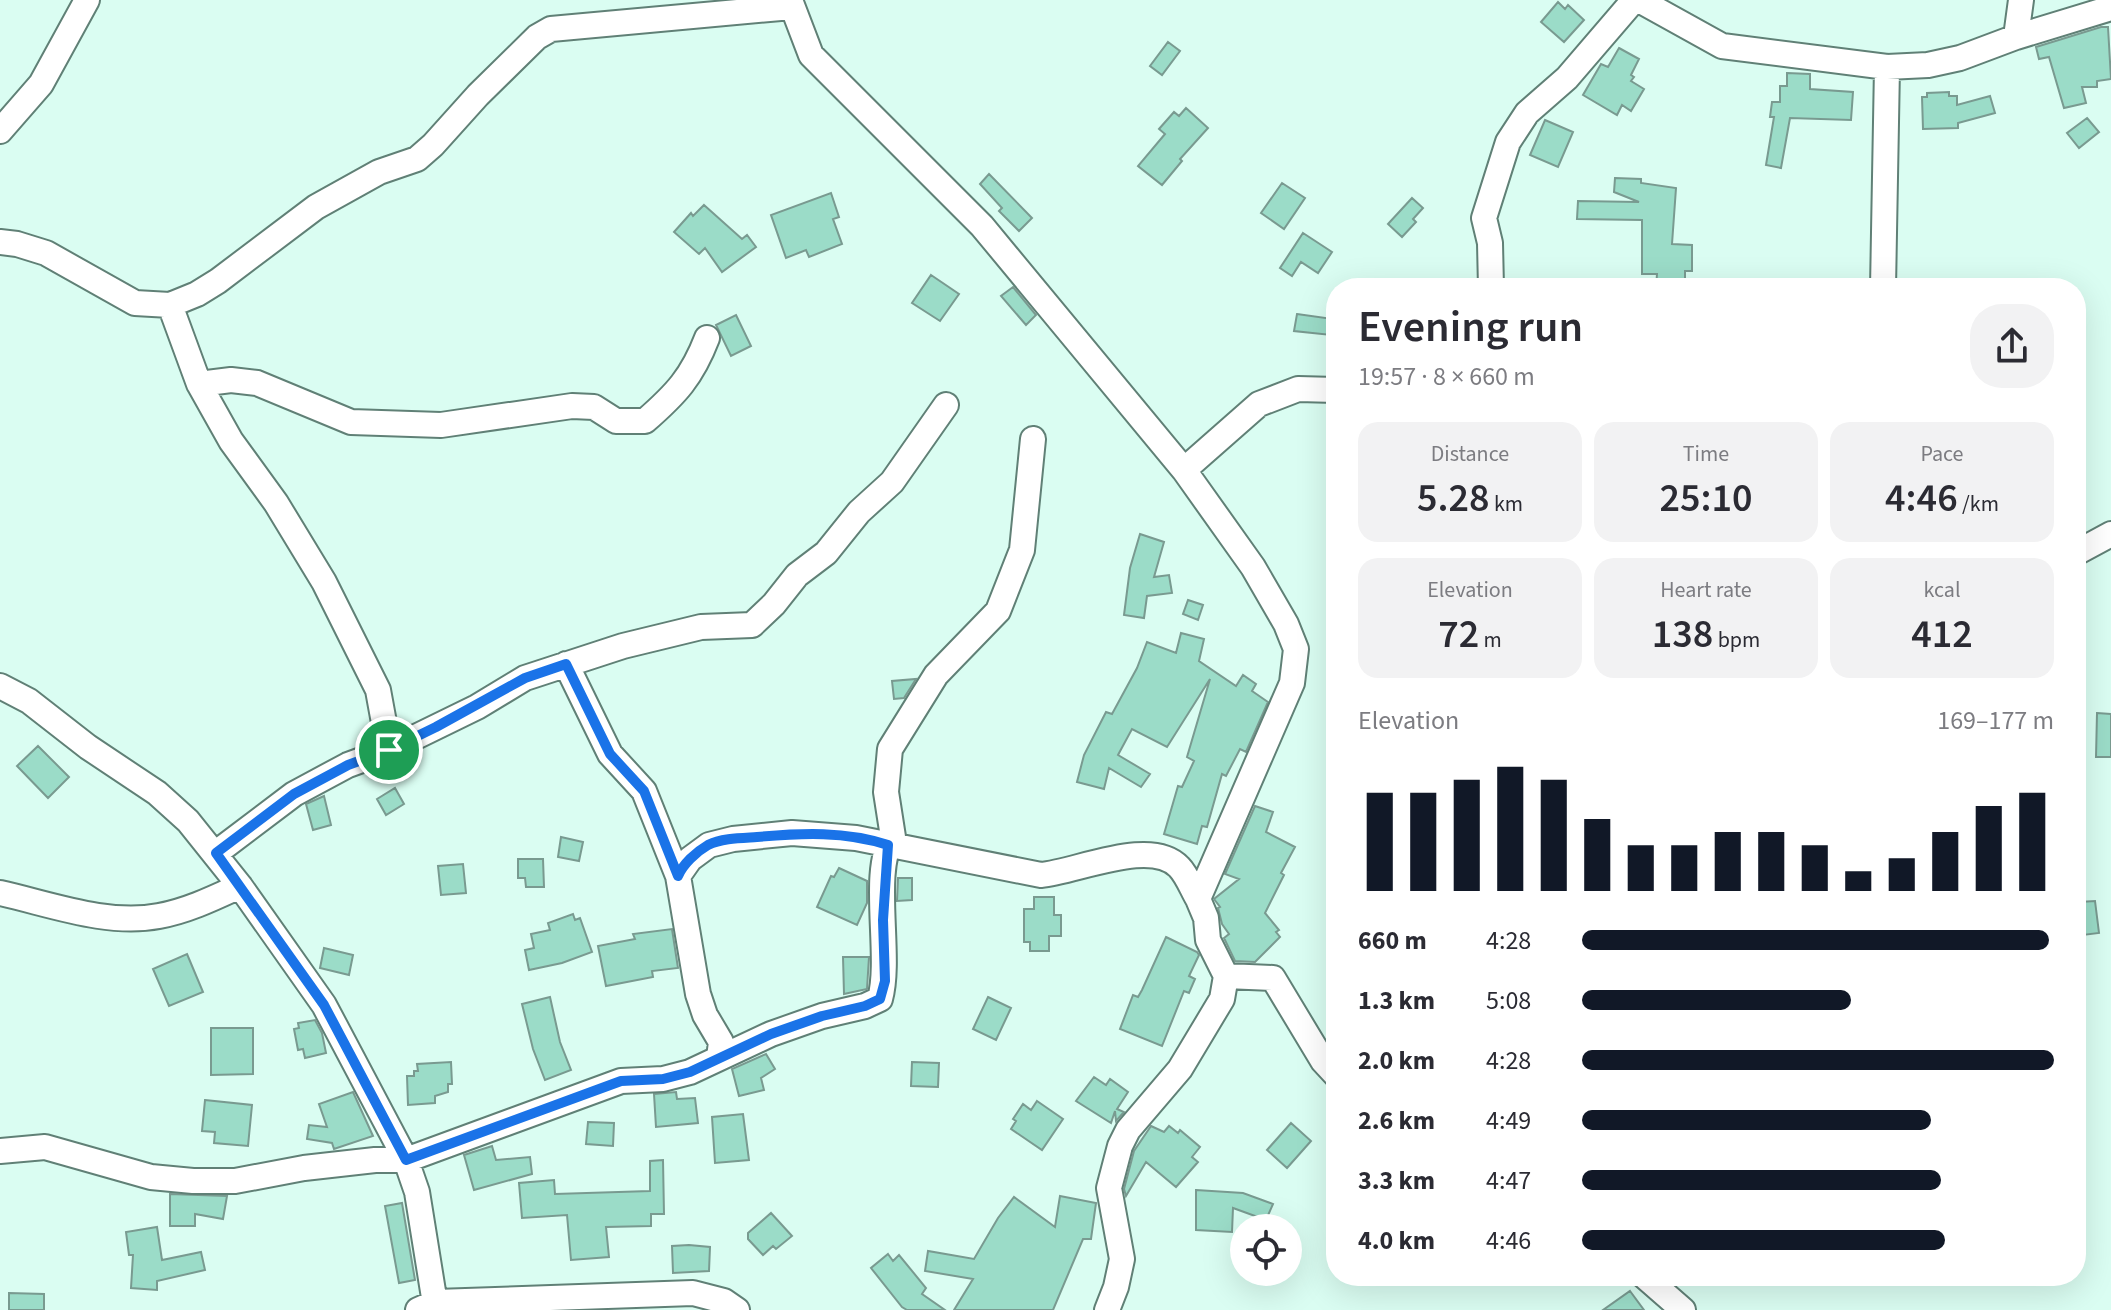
<!DOCTYPE html>
<html lang="en">
<head>
<meta charset="utf-8">
<style>
	body { margin:0; font-family:"Source Sans 3",sans-serif; background:#f2f2f3; color:#2b2b33; height:100vh; display:flex; flex-direction:column; font-size:30px; white-space:nowrap }
	* { box-sizing:border-box; margin:0 }
	p { font-size:26px; color:#7c7c81 }
	.icon { flex:none; width:44px; height:44px; fill:none; stroke:currentColor; stroke-width:2; stroke-linecap:round; stroke-linejoin:round }
	.map { position:relative; flex:1; overflow:hidden }
	.sheet { position:absolute; left:1326px; top:278px; width:760px; height:1008px; display:flex; flex-direction:column; background:#fff; border-radius:32px; box-shadow:0 8px 32px #0002 }
	.sheet>* { flex:none }
	.tools { position:absolute; left:1230px; top:1214px; display:grid; gap:16px }
	.tools a { display:grid; place-items:center; width:72px; height:72px; border-radius:50%; background:#fff; box-shadow:0 8px 32px #0002; font-size:40px }
	.pin { position:absolute; display:grid; place-items:center; width:68px; height:68px; color:#fff; margin:-34px; border:4px solid #fff; border-radius:50%; box-shadow:0 2px 8px #0007 }
	.round { display:grid; place-items:center; flex:none; width:84px; height:84px; border-radius:32px; background:#f2f2f3 }
	.headline { display:flex; align-items:center; justify-content:space-between; height:136px; padding:0 32px }
	h1 { font-size:44px; font-weight:600; line-height:60px }
	.figures { display:grid; grid-template-columns:repeat(3,1fr); gap:12px; height:136px; padding:8px 32px }
	.figures div { display:grid; align-content:center; border-radius:20px; background:#f2f2f3; text-align:center }
	.figures b { font-size:40px; font-weight:600 }
	.figures small { font-size:22px; font-weight:400 }
	.figures p { font-size:22px }
	.chart { height:224px; padding:16px 32px }
	.chart p { display:flex; justify-content:space-between }
	.chart svg { width:100%; height:144px; margin-top:8px; stroke:#111827; stroke-width:6 }
	ul { padding:0 32px; list-style:none; font-size:26px }
	li { display:grid; grid-template-columns:128px 96px 1fr; align-items:center; height:60px }
	li i { height:20px; border-radius:10px; background:#111827 }
	.map>svg:first-child { display:block }
	.building { fill:#9bdcc8; stroke:#799a90; stroke-width:2 }
	.lines { fill:none; stroke-linecap:round; stroke-linejoin:round }
	.minor-casing { stroke:#608076; stroke-width:28 }
	.minor { stroke:#fff; stroke-width:24 }
	.route-casing { stroke:#fff; stroke-width:16 }
	.route { stroke:#1a73e8; stroke-width:10 }
</style>
</head>
<body>
<div class="map">
<svg width="2111" height="1310" viewBox="0 0 2111 1310">
	<rect width="100%" height="100%" fill="#dafdf2"/>
	<path class="building" d="M1558,2l7,7 3,-4 16,15 -20,22 -23,-20z
		M2101,27h7l3,52 -14,2v6h-15l4,16 -22,5 -15,-51 -10,2 -3,-12z
		M1168,42l12,9 -18,24 -12,-9z
		M1619,48l20,11 -8,16 3,2 -3,4 13,8 -13,22 -9,-6 -5,10 -34,-20 18,-31 7,3z
		M1787,73l23,1v15l43,3 -2,28 -61,-2 -9,50 -15,-3 8,-48h-4l2,-15h8v-16h7z
		M1949,92v4h8v9l33,-9 5,17 -37,10v5l-35,1 -1,-32h5v-4z
		M1186,108l22,20 -28,31 2,2 -20,24 -24,-19 27,-32 -6,-5 15,-17 5,4z
		M2087,118l12,14 -20,16 -12,-15z
		M1545,120l28,12 -15,35 -28,-12z
		M989,174l43,44 -13,13 -20,-20 3,-3 -22,-24z
		M1615,178l26,1v4l35,5 -4,56 20,1v26h-7v17h-29l1,-14h-15v-54l-65,-1 1,-18 61,1 -25,-10z
		M1282,183l23,15 -21,31 -23,-16z
		M831,193l8,24 -6,2 9,25 -33,13 -3,-7 -20,8 -15,-43z
		M1412,198l11,10 -10,11 3,3 -14,15 -14,-13z
		M704,205l38,34 5,-4 9,12 -34,25 -17,-24 -6,6 -25,-22 17,-19 2,3z
		M1303,233l29,19 -14,21 -17,-11 -9,14 -12,-8z
		M931,275l28,19 -19,27 -28,-18z
		M1013,287l23,28 -10,10 -25,-29z
		M1297,314l36,5 -2,16 -37,-4z
		M736,315l15,31 -20,10 -15,-31z
		M1140,534l24,8 -10,35 15,-2 3,18 -25,3 -3,22 -20,-3 6,-47z
		M1188,600l15,5 -5,15 -15,-6z
		M1181,633l23,6 -5,22 37,25 7,-11 13,9 -4,7 16,11 -22,50 -6,-3 -14,27 -4,-2 -15,53 -5,-1 -5,18 -33,-10 14,-48 4,1 12,-26 -7,-4 23,-78 -43,68 -35,-18 -14,26 32,19 -9,13 -32,-19 -5,21 -27,-7 7,-27 22,-43 6,2 25,-46 10,-26 29,11z
		M916,679l-12,19 -10,1 -2,-18z
		M2097,713l14,1v43h-15z
		M38,746l31,31 -21,21 -31,-32z
		M395,788l9,16 -18,11 -9,-16z
		M324,796l7,29 -18,5 -7,-26z
		M1255,806l18,6 -7,20 29,15 -14,26 3,2 -19,38 14,17 -3,2 4,5 -25,25 -20,-1 -11,-23 5,-4 -7,-10 -4,-16 2,-1 -6,-8 25,-20 -14,-5z
		M561,837l22,5 -4,19 -21,-4z
		M518,859h25l1,28h-18l-1,-9h-7z
		M463,864l3,29 -25,2 -3,-29z
		M839,868l28,13v22l-10,22 -40,-18 14,-31 3,1z
		M898,878h14v22l-15,1z
		M1034,897h20v18h7v21h-12v15h-19v-9h-6v-33h10z
		M2095,901l4,32 -16,2 -4,-33z
		M573,914l2,6 5,-2 12,34 -30,11 -33,7 -4,-20 9,-2 -3,-14 19,-4 -2,-7z
		M672,929l6,39 -26,3 1,6 -47,9 -8,-40 37,-7 -2,-5z
		M1166,937l31,15 2,3 -10,21 6,3 -6,14 -5,-2 -22,55 -42,-17 13,-34 5,2 4,-7z
		M324,948l29,7 -4,20 -29,-7z
		M187,954l16,38 -34,14 -16,-37z
		M843,957h26l-2,32 -23,5z
		M550,997l10,45 11,28 -26,10 -12,-31 -11,-45z
		M988,997l23,11 -15,32 -23,-11z
		M315,1020l7,13 4,20 -21,5 -2,-9 -5,1 -4,-21 5,-1 -1,-5z
		M211,1028h42v46l-42,1z
		M766,1054l9,15 -14,9 3,12 -25,6 -7,-27z
		M451,1062l1,22h-4v8l-13,4v7l-27,2 -1,-29h7v-5h4l-1,-7z
		M912,1062l27,1 -1,24 -27,-1z
		M1094,1077l12,8 4,-6 18,13 -11,17 7,3 -8,9 -1,-10 -4,12 -35,-22z
		M353,1092l20,44 -39,13 -2,-6 -25,-4 2,-14 18,2 -8,-23z
		M676,1092l1,7 18,-1 3,25 -42,4 -2,-33z
		M205,1100l47,5 -4,41 -34,-3 1,-11 -13,-1z
		M1037,1101l26,18 -21,31 -31,-21 5,-8 -3,-2 10,-15 8,6z
		M743,1114l6,46 -34,3 -3,-46z
		M588,1122l26,1 -1,23 -27,-2z
		M1291,1123l20,18 -24,27 -20,-18z
		M1151,1126l13,6 5,-6 9,7 2,-3 20,17 -8,10 6,5 -22,25 -30,-25 -20,34 -2,-7 10,-38z
		M492,1146l4,14 34,-3 2,17 -58,16 -10,-35z
		M663,1160l1,54h-13v12l-45,1 3,30 -38,3 -4,-45 -45,3 -3,-35 35,-3 1,14 95,-3v-30z
		M1196,1190l47,3 30,11 -7,16 -33,-12 -1,24 -36,-2z
		M170,1194l57,2 -4,23 -28,-5v12h-25z
		M1060,1196l36,7 -5,36h-8l-30,71h-99l19,-31 -48,-8 3,-20 46,8 24,-41 16,-21 41,30z
		M402,1203l13,77 -16,3 -14,-77z
		M771,1213l21,23 -16,13 -3,-3 -10,9 -15,-16v-6z
		M157,1227l5,33 39,-8 4,18 -48,11v9l-26,-2 2,-33h-4l-3,-23z
		M689,1245l21,2 -1,24 -36,2 -1,-27z
		M888,1254l5,7 6,-6 27,33 -4,6 23,16h-38l-5,-3 -31,-39z
		M1630,1291l14,19h-41z
		M9,1293l35,1v16h-35z"/>
	<g class="lines">
		<g class="minor-casing">
			<path id="minor" d="M790,0l21,55 171,171 202,244 69,97 33,57 10,25 -4,34 -94,216 8,19 2,22 18,36 -4,23 -42,70 -52,61 -8,16 -11,42 13,71 -6,28 -9,23
				M1639,0l83,46 165,21 41,-2 32,-7 56,-21 95,-29
				M2016,37l5,-37
				M0,131l41,-47 46,-84
				M0,242l17,2 29,9 89,50 35,2 27,-11 21,-13 98,-74 63,-35 38,-13 16,-14 45,-50 59,-58 14,-8 241,-22
				M1491,288l-1,-45 -6,-25 24,-76 19,-29 40,-35 67,-78
				M1883,288l4,-221
				M170,305l29,79 32,57 45,62 48,79 54,108 11,60
				M199,384l32,-4 26,3 94,39 90,3 131,-19 22,1 22,14h29c31,-27 47,-44 62,-83
				M1184,470l75,-66 39,-15 38,1
				M2076,553l35,-19
				M566,664l44,90 34,37 34,85 20,118 7,21 16,27 -2,16
				M0,686l29,15 59,46 69,46 31,28 52,65 84,119 82,155 11,32 19,118
				M216,853l78,-59 54,-29 41,-15 88,-43 48,-29 98,-32 78,-19 51,-2 22,-21 23,-29 29,-22 33,-41 33,-30 54,-77
				M678,876l12,-17 19,-14 24,-6 59,-6 64,5 185,37c35,-3 110,-38 138,-8 8,8 13,22 19,32
				M0,893c50,11 107,33 159,23 28,-5 55,-18 81,-30
				M1226,976l47,2 50,83 13,14
				M0,1151l45,-4 106,30 42,4h42l69,-13 71,-8h31l215,-79 42,-2 27,-7 81,-38 51,-18 43,-10 15,-7c12,-43 -10,-129 13,-162l-7,-45 4,-43 46,-74 62,-64 24,-61 11,-111
				M1644,1276l39,34
				M418,1310l18,-8 257,-9 31,8 13,9"/>
		</g>
		<use href="#minor" class="minor"/>
	</g>
	<g class="lines">
		<g class="route-casing">
			<path id="route" d="M566,664l44,90 34,37 34,85c5,-12 18,-24 30,-31 14,-7 34,-7 49,-8 45,-4 88,-6 131,8l-5,75 2,61 -5,18 -15,7 -43,10 -51,18 -81,38 -27,7 -42,2 -215,79 -82,-155 -108,-152 78,-59 54,-29 41,-15 47,-23 89,-49z"/>
		</g>
		<use href="#route" class="route"/>
	</g>
</svg>
<div class="tools">
<a><svg class="icon" aria-label="locate" viewBox="0 0 24 24"><circle cx="12" cy="12" r="6"/><path d="M12 2v4M12 18v4M2 12h4M18 12h4"/></svg></a>
</div>
<div class="pin" style="left:389px;top:750px;background:#1e9e55"><svg class="icon" aria-label="arrive" viewBox="0 0 24 24"><path d="M6 21V4h12l-3 4 3 4H6"/></svg></div>
<section class="sheet">
<div class="headline"><div><h1>Evening run</h1><p>19:57 · 8 × 660 m</p></div><a class="round"><svg class="icon" aria-label="share" viewBox="0 0 24 24"><path d="M12 15V3M7 8l5-5 5 5M5 13v7h14v-7"/></svg></a></div>
<div class="figures">
<div><p>Distance</p><b>5.28<small> km</small></b></div>
<div><p>Time</p><b>25:10</b></div>
<div><p>Pace</p><b>4:46<small> /km</small></b></div>
</div>
<div class="figures">
<div><p>Elevation</p><b>72<small> m</small></b></div>
<div><p>Heart rate</p><b>138<small> bpm</small></b></div>
<div><p>kcal</p><b>412</b></div>
</div>
<div class="chart"><p><span>Elevation</span>169–177 m</p>
<svg viewBox="0 0 160 44" preserveAspectRatio="none"><path d="M5 44V14M15 44V14M25 44V10M35 44V6M45 44V10M55 44V22M65 44V30M75 44V30M85 44V26M95 44V26M105 44V30M115 44V38M125 44V34M135 44V26M145 44V18M155 44V14"/></svg>
</div>
<ul>
<li><b>660 m</b>4:28<i style="width:99%"></i></li>
<li><b>1.3 km</b>5:08<i style="width:57%"></i></li>
<li><b>2.0 km</b>4:28<i style="width:100%"></i></li>
<li><b>2.6 km</b>4:49<i style="width:74%"></i></li>
<li><b>3.3 km</b>4:47<i style="width:76%"></i></li>
<li><b>4.0 km</b>4:46<i style="width:77%"></i></li>
</ul>
</section>
</div>
</body>
</html>
